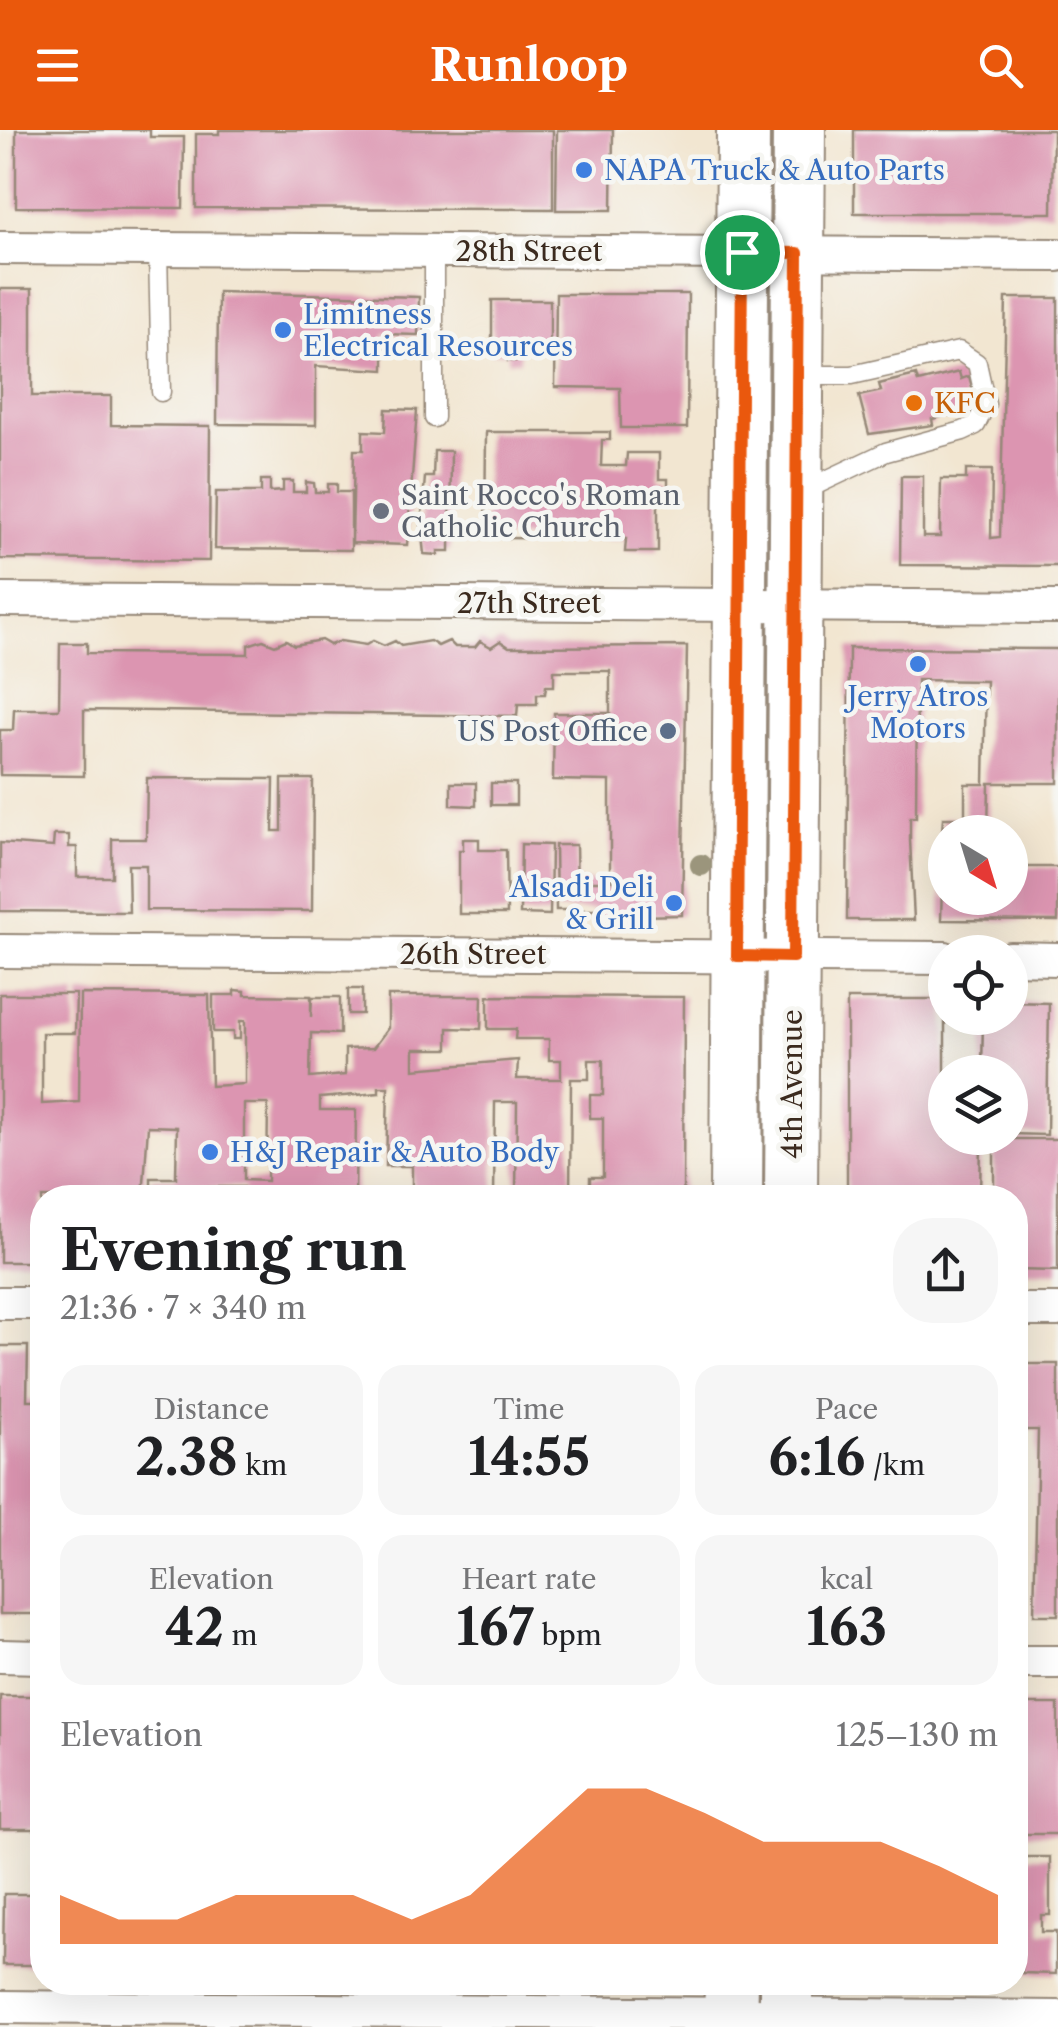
<!DOCTYPE html>
<html lang="en">
<head>
<meta charset="utf-8">
<style>
	body { margin:0; font-family:"Libre Caslon Text",serif; background:#f6f6f6; color:#202124; height:100vh; display:flex; flex-direction:column; font-size:38px; white-space:nowrap }
	* { box-sizing:border-box; margin:0 }
	p { font-size:32px; color:#757577 }
	.icon { flex:none; width:55px; height:55px; fill:none; stroke:currentColor; stroke-width:2; stroke-linecap:round; stroke-linejoin:round }
	.map { position:relative; flex:1; overflow:hidden }
	.details { position:absolute; left:30px; top:1055px; width:998px; height:810px; display:flex; flex-direction:column; background:#fff; border-radius:40px; box-shadow:0 10px 40px #0002 }
	.details>* { flex:none }
	.needle { width:65px; rotate:142deg }
	.buttons { position:absolute; left:928px; top:685px; display:grid; gap:20px }
	.buttons a { display:grid; place-items:center; width:100px; height:100px; border-radius:50%; background:#fff; box-shadow:0 10px 40px #0002; font-size:50px }
	.pin { position:absolute; display:grid; place-items:center; width:85px; height:85px; color:#fff; margin:-42px; border:5px solid #fff; border-radius:50%; box-shadow:0 2px 10px #0007 }
	.round { display:grid; place-items:center; flex:none; width:105px; height:105px; border-radius:40px; background:#f6f6f6 }
	.summary { display:flex; align-items:center; justify-content:space-between; height:170px; padding:0 30px }
	h1 { font-size:55px; font-weight:800; line-height:75px }
	.metrics { display:grid; grid-template-columns:repeat(3,1fr); gap:15px; height:170px; padding:10px 30px }
	.metrics div { display:grid; align-content:center; border-radius:25px; background:#f6f6f6; text-align:center }
	.metrics b { font-size:50px; font-weight:800 }
	.metrics small { font-size:28px; font-weight:400 }
	.metrics p { font-size:28px }
	.chart { height:280px; padding:20px 30px }
	.chart p { display:flex; justify-content:space-between }
	.chart svg { width:100%; height:180px; margin-top:10px; fill:#ea580c; opacity:.7 }
	header { display:flex; justify-content:space-between; align-items:center; height:130px; padding:0 30px; background:#ea580c; color:#fff; font-size:45px; font-weight:800 }
	.map>svg:first-child { display:block }
	.building { fill:#dc95b1; fill-rule:evenodd }
	.lines { fill:none; stroke-linecap:round; stroke-linejoin:round }
	.lane-casing { stroke:#968878; stroke-width:21 }
	.street-casing { stroke:#968878; stroke-width:36 }
	.primary-casing { stroke:#968878; stroke-width:56 }
	.lane { stroke:#fff; stroke-width:18 }
	.street { stroke:#fff; stroke-width:32 }
	.primary { stroke:#fff; stroke-width:52 }
	.tree { fill:#9b957c }
	.route-casing { stroke:#fff; stroke-width:20 }
	.route { stroke:#ea580c; stroke-width:12 }
	.shop-dot { fill:#3f7fe0; stroke:#f6f6f2; stroke-width:4 }
	.food-dot { fill:#e8710a; stroke:#f6f6f2; stroke-width:4 }
	.worship-dot { fill:#6b7280; stroke:#f6f6f2; stroke-width:4 }
	.service-dot { fill:#5c6f8a; stroke:#f6f6f2; stroke-width:4 }
	.labels { text-anchor:middle; stroke-width:9; stroke-linejoin:round; paint-order:stroke }
	.shop-label { font-size:28px; fill:#366cbe; stroke:#f6f6f2; text-anchor:start }
	.street-label { font-size:28px; fill:#3b2a1e; stroke:#f6f6f2 }
	.food-label { font-size:28px; fill:#c56008; stroke:#f6f6f2; text-anchor:start }
	.worship-label { font-size:28px; fill:#5b616d; stroke:#f6f6f2; text-anchor:start }
	.service-label { font-size:28px; fill:#4e5e75; stroke:#f6f6f2; text-anchor:end }
</style>
</head>
<body>
<header><svg class="icon" aria-label="menu" viewBox="0 0 24 24"><path d="M4 6h16M4 12h16M4 18h16"/></svg>Runloop<svg class="icon" aria-label="search" viewBox="0 0 24 24"><circle cx="10" cy="10" r="6"/><path d="M15 15l6 6"/></svg></header>
<div class="map">
<svg width="1058" height="1897" viewBox="0 0 1058 1897">
	<rect width="100%" height="100%" fill="#f6f6f2"/>
	<filter id="ink" filterUnits="userSpaceOnUse"><feTurbulence type="fractalNoise" baseFrequency=".01" numOctaves="2"/><feDisplacementMap in="SourceGraphic" scale="20" xChannelSelector="R" yChannelSelector="G"/><feConvolveMatrix kernelMatrix="1 2 1 2 8 2 1 2 1" color-interpolation-filters="sRGB"/></filter>
	<filter id="wash" filterUnits="userSpaceOnUse"><feTurbulence type="fractalNoise" baseFrequency=".0048" numOctaves="4" result="noise"/><feDisplacementMap in="SourceGraphic" scale="40" xChannelSelector="R" yChannelSelector="G"/><feGaussianBlur stdDeviation="2.25" result="paint"/><feColorMatrix in="noise" values="0 0 0 0 0 0 0 0 0 0 0 0 0 0 0 0 0 1.4 0 .05"/><feComposite in="paint" operator="in"/></filter>
	<g filter="url(#wash)">
		<rect width="100%" height="100%" fill="#f2e6d1"/>
		<g id="blocks">
			<path class="building" d="M16,0h134v7h34l-1,71 -167,-1z
				M219,0h334v79l-357,-1v-74h23z
				M557,0h56l-1,80h-56z
				M854,0h199l-1,83h-198z
				M0,159h32v107h79v29l99,1 -1,135 -209,-2z
				M218,162l201,5 -1,38 -34,-1v36l-68,-4v59l-99,-1z
				M556,164h132l-1,134h-66l-1,-40 -65,-1z
				M1006,168h52v268l-158,-1 1,-89h22v61h17l1,-58h25v-9h26l-1,68 9,-1z
				M492,170h58v48h-31l1,13h-12v-8h-16z
				M959,242l2,7 8,-3 4,15 -9,2 4,18 -36,8 1,6 -64,9 -10,-38 22,-5 -2,-7 37,-9 2,7z
				M386,279l31,1 -10,135 -55,-2 2,-93h9v-19l22,1z
				M486,302h124v8h-8l-1,26h25l1,-13h32v26h9v15h-10v58h-33l1,-13 -141,-1z
				M434,321h17l-1,100h-12v4l-14,-1 -3,-27 4,-50h8z
				M261,350h9v12l13,-1v-10h10v11h13v-10l8,1 1,9h13v-8h9v8h14v58l-136,-1 1,-57h45z
				M263,510l12,5 11,-5 8,5 27,-5 9,5 10,-4 26,4 7,-4 11,5 11,-5 6,5 29,-5 8,5 11,-5 6,6h20l5,-6 11,6 9,-6 9,6 178,-1 -5,269 -84,2v-7h-42l-1,-65h21l1,46 1,-10h37l-5,-4v-96l-57,-1 1,-67h56v-42h-56v15h-8l-1,8h-8v10h-19l-1,12 -433,-6v66l-84,-1v-45h13l1,-21h45l1,-66h27v10l161,1v-9z
				M849,518l209,1v134h-69l-1,49h-46l1,-14h22v-34h19l2,-103 -69,-1 -1,137h-6v23l4,80h-67z
				M147,648l127,1 -1,52h9v-52h31l-1,132 -166,-1v-45h-18l1,47 -129,-1v-68l53,4 1,-12h15v12h8v30h35v-38h34z
				M451,653h25v23l-25,-1z
				M491,653h25v22h-25z
				M463,709h16v11h27l1,64h-48v-64h4z
				M521,714l30,1 -1,70 -30,-1z
				M1010,737h48v54l-117,-1 1,-36 3,14h65z
				M348,859h14v25h-14z
				M235,860l10,1v4l66,1v21l1,-20h28v37l-29,-1 -1,45 35,-3v-26l28,-1 15,-20v-32h94l-1,33 -33,-1v21h-34v20l104,-9 -1,19h44v-19h-12v-21h-34l1,-10h-28v-33l196,1 -1,201h-80v-7h-13v-14h13v-59h-13v-23h13v-35h-14v19h-18l-1,119h-54l1,-96h-22l-1,96h-82v-32h-26l2,-79h-9v6l-59,5v12h36l-1,88h-112l1,-11h-68v11h-25v-20h25l1,-51 -29,-1 -5,72h-101v64h-42v-268h76l-1,39h-33v71l37,-2 1,-108 129,1 2,91 34,-2v-63h-5v18h-7v-7h-20v-37h22zM244,974h24l-1,77 -23,-1z
				M847,869h98v139h36l-1,60h-133z
				M1010,872l39,1 -2,132 -37,-1v-62h-28l1,-54h27z
				M994,1009h64v132l-43,-1v-72h-21z
				M0,1216h28l-1,54h15v214h-42z
				M1025,1234h33v251h-24l4,-185h-13z
				M1015,1441h10v51h-10z
				M0,1566h42v133h-42z
				M1015,1574h43v130h-43z
				M1023,1727h27v58h-9v17h15v42l-34,-1v-6h-7v-67h8z
				M32,1743h10v92h-39l1,-71h27z"/>
		</g>
	</g>
	<g filter="url(#ink)">
		<use href="#blocks" fill-opacity="0" stroke="#968878" stroke-width="2.5"/>
		<g class="lines">
			<g class="lane-casing">
				<path id="lane" d="M158,119l3,143
					M434,288v-167
					M801,362l85,-40 77,-21 13,-6 10,-21 -9,-41 -18,-12 -107,24h-48"/>
			</g>
			<g class="street-casing">
				<path id="street" d="M0,118l1058,7
					M0,470l1058,7
					M0,821l945,7
					M1010,828l48,1
					M0,1173h42
					M1015,1180h43
					M0,1526l42,1
					M1015,1532h43
					M0,1877l1058,10"/>
			</g>
			<g class="primary-casing">
				<path id="primary" d="M736,1068l7,-1068
					M791,1068l8,-1068
					M730,1897l1,-45
					M786,1897v-45"/>
			</g>
			<use href="#lane" class="lane"/>
			<use href="#street" class="street"/>
			<use href="#primary" class="primary"/>
		</g>
		<circle class="tree" cx="701" cy="735" r="11"/>
	</g>
	<g class="lines" filter="url(#ink)">
		<g class="route-casing">
			<path id="route" d="M742,122l56,1 -5,704 -56,-1z"/>
		</g>
		<use href="#route" class="route"/>
	</g>
	<g class="shop-dot">
		<circle cx="584" cy="40" r="10"/>
		<circle cx="283" cy="200" r="10"/>
		<circle cx="918" cy="534" r="10"/>
		<circle cx="674" cy="773" r="10"/>
		<circle cx="210" cy="1022" r="10"/>
	</g>
	<circle class="food-dot" cx="914" cy="273" r="10"/>
	<circle class="worship-dot" cx="381" cy="381" r="10"/>
	<circle class="service-dot" cx="668" cy="601" r="10"/>
	<g class="labels">
		<g class="shop-label">
			<text x="604" y="50">NAPA Truck &amp; Auto Parts</text>
			<text x="303" y="194">Limitness<tspan x="303" dy="32">Electrical Resources</tspan></text>
			<text x="918" y="576" text-anchor="middle">Jerry Atros<tspan x="918" dy="32">Motors</tspan></text>
			<text x="654" y="767" text-anchor="end">Alsadi Deli<tspan x="654" dy="32">&amp; Grill</tspan></text>
			<text x="230" y="1032">H&amp;J Repair &amp; Auto Body</text>
		</g>
		<g class="street-label">
			<text x="529" y="131">28th Street</text>
			<text x="529" y="483">27th Street</text>
			<text x="473" y="834">26th Street</text>
			<text transform="translate(792 954) rotate(-90)" y="10">4th Avenue</text>
		</g>
		<g class="food-label">
			<text x="934" y="283">KFC</text>
		</g>
		<g class="worship-label">
			<text x="401" y="375">Saint Rocco's Roman<tspan x="401" dy="32">Catholic Church</tspan></text>
		</g>
		<g class="service-label">
			<text x="648" y="611">US Post Office</text>
		</g>
	</g>
</svg>
<div class="buttons">
<a><svg class="needle" viewBox="-14 -14 28 28"><path d="M0-13l5 13h-10z" fill="#e53935"/><path d="M0 13l5-13h-10z" fill="#757577"/></svg></a>
<a><svg class="icon" aria-label="locate" viewBox="0 0 24 24"><circle cx="12" cy="12" r="6"/><path d="M12 2v4M12 18v4M2 12h4M18 12h4"/></svg></a>
<a><svg class="icon" aria-label="layers" viewBox="0 0 24 24"><path d="M12 4l9 5-9 5-9-5zM3 14l9 5 9-5"/></svg></a>
</div>
<div class="pin" style="left:742px;top:122px;background:#1e9e55"><svg class="icon" aria-label="arrive" viewBox="0 0 24 24"><path d="M6 21V4h12l-3 4 3 4H6"/></svg></div>
<section class="details">
<div class="summary"><div><h1>Evening run</h1><p>21:36 · 7 × 340 m</p></div><a class="round"><svg class="icon" aria-label="share" viewBox="0 0 24 24"><path d="M12 15V3M7 8l5-5 5 5M5 13v7h14v-7"/></svg></a></div>
<div class="metrics">
<div><p>Distance</p><b>2.38<small> km</small></b></div>
<div><p>Time</p><b>14:55</b></div>
<div><p>Pace</p><b>6:16<small> /km</small></b></div>
</div>
<div class="metrics">
<div><p>Elevation</p><b>42<small> m</small></b></div>
<div><p>Heart rate</p><b>167<small> bpm</small></b></div>
<div><p>kcal</p><b>163</b></div>
</div>
<div class="chart"><p><span>Elevation</span>125–130 m</p>
<svg viewBox="0 0 160 44" preserveAspectRatio="none"><path d="M0 44V32L10 38L20 38L30 32L40 32L50 32L60 38L70 32L80 19L90 6L100 6L110 12L120 19L130 19L140 19L150 25L160 32V44z"/></svg>
</div>
</section>
</div>
</body>
</html>
